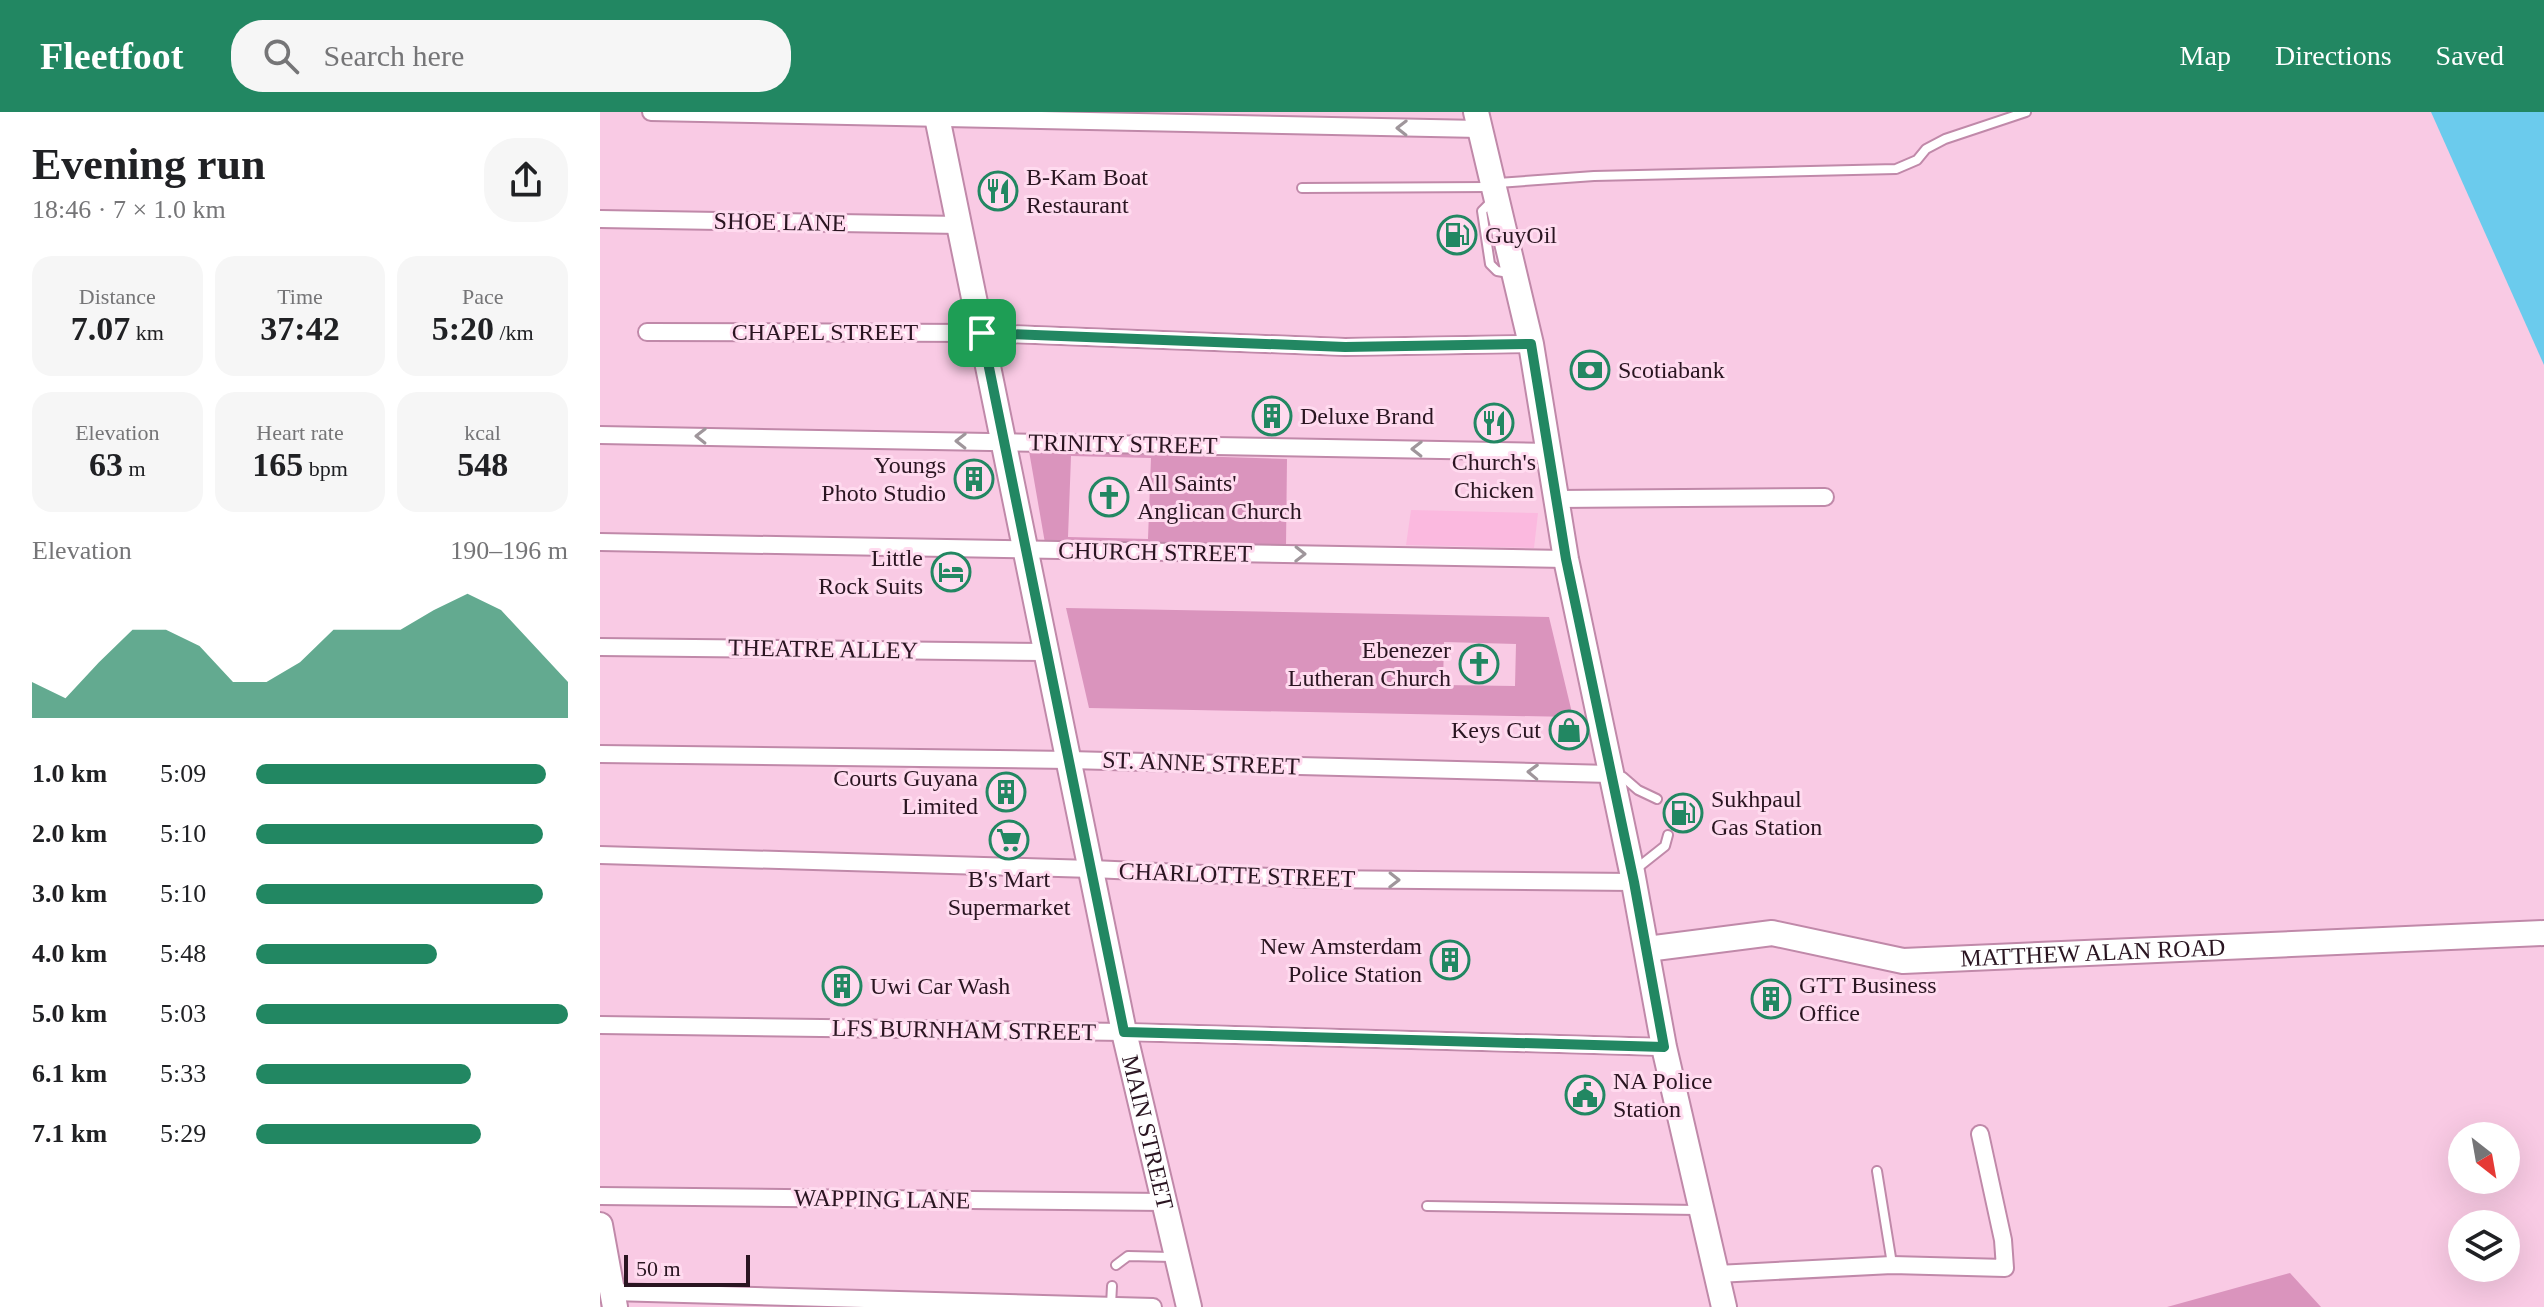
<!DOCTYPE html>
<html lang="en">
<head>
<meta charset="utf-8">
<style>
	body { margin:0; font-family:"Times New Roman",serif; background:#f6f6f6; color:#202124; height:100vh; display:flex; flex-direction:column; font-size:30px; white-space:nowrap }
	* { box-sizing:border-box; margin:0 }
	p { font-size:26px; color:#757577 }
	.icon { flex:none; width:44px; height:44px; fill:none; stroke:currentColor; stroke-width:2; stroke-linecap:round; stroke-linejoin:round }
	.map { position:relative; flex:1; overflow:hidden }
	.sheet { display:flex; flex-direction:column; background:#fff; width:600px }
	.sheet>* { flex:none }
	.needle { width:52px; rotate:149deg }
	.fabs { position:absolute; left:1848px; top:1010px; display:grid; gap:16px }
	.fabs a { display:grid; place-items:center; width:72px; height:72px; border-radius:50%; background:#fff; box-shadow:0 8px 32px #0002; font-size:40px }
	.scale { position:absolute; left:24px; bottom:20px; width:126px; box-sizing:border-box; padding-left:8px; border:4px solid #2a1521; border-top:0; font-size:22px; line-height:28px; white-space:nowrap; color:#2a1521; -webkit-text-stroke:6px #ffdbef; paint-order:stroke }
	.pin { position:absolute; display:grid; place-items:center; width:68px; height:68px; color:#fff; margin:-34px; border-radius:16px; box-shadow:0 4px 12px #0006 }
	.round { display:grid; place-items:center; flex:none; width:84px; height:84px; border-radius:32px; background:#f6f6f6 }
	.summary { display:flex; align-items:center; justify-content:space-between; height:136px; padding:0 32px }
	h1 { font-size:44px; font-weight:700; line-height:60px }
	.stats { display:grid; grid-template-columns:repeat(3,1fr); gap:12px; height:136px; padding:8px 32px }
	.stats div { display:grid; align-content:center; border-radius:20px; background:#f6f6f6; text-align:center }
	.stats b { font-size:34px; font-weight:700 }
	.stats small { font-size:22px; font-weight:400 }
	.stats p { font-size:22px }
	.chart { height:224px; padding:16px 32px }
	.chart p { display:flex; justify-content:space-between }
	.chart svg { width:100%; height:144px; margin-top:8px; fill:#228762; opacity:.7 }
	ul { padding:0 32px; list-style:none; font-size:26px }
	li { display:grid; grid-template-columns:128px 96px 1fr; align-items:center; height:60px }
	li i { height:20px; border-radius:10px; background:#228762 }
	header { display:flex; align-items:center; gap:48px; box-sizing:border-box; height:112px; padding:0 40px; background:#228762; color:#fff }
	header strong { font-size:38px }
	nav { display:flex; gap:44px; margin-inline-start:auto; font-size:28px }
	.search { width:560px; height:72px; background:#f6f6f6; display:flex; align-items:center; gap:20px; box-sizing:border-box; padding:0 28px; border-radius:32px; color:#757577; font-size:30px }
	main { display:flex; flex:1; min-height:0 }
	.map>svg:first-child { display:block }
	.built { fill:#fbb9df }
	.green { fill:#da94bd; fill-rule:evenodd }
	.water { fill:#6bcbed }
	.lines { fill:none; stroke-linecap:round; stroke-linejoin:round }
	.lane-casing { stroke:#c089a9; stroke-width:12 }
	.street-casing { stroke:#c089a9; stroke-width:20 }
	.secondary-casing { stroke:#c089a9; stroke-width:28 }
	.lane { stroke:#fff; stroke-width:8 }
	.street { stroke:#fff; stroke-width:16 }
	.secondary { stroke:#fff; stroke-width:24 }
	.oneway { stroke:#9f969b }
	.route-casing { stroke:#fff; stroke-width:16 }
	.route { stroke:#228762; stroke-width:10 }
	.labels { text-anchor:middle; stroke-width:6; stroke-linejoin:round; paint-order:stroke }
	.poi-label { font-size:24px; fill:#2a1521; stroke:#ffdbef; text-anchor:start }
	.street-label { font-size:24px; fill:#2a1521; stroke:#ffdbef }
</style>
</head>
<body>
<header>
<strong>Fleetfoot</strong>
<div class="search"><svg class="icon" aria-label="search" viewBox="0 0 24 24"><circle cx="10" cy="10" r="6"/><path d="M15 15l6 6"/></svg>Search here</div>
<nav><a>Map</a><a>Directions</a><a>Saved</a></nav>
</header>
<main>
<section class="sheet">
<div class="summary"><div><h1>Evening run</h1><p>18:46 · 7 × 1.0 km</p></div><a class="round"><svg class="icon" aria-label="share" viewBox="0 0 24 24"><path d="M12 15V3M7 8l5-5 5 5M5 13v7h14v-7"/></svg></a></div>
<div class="stats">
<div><p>Distance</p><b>7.07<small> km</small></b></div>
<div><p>Time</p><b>37:42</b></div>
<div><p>Pace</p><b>5:20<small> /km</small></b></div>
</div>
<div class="stats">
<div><p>Elevation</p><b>63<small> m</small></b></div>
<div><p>Heart rate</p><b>165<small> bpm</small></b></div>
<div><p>kcal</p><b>548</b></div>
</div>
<div class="chart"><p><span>Elevation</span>190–196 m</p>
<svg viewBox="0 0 160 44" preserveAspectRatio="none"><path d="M0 44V33L10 38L20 27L30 17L40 17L50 22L60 33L70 33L80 27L90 17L100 17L110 17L120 11L130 6L140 11L150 22L160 33V44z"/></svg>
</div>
<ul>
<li><b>1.0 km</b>5:09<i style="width:93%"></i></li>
<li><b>2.0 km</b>5:10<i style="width:92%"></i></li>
<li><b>3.0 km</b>5:10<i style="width:92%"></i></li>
<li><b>4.0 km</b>5:48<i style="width:58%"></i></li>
<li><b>5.0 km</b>5:03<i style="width:100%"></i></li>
<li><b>6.1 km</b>5:33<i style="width:69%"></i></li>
<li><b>7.1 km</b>5:29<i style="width:72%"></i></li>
</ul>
</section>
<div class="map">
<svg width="1944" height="1195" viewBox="0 0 1944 1195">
	<rect width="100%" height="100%" fill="#f9cae4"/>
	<path class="built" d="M811,398l127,3 -4,35 -128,-3z"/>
	<path class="green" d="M429,339l258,8 -1,87 -241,-3zM471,344l80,2 -3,81 -80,-2z
		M466,496l483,9 24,100 -484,-9zM844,530l72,2 -1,42 -72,-1z
		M1690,1161l31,34h-154z"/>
	<path class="water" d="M1831,0h113v253z"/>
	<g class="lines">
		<g class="lane-casing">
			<path id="lane" d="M898,71l96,-7 302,-7 21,-9 9,-11 19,-10 81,-27
				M702,76l187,-1
				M892,89l-10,10 8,53 7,7 12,2
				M1017,664l6,1 15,13 19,9
				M1036,757l29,-23 3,-11
				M1277,1059l15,93
				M827,1094l270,4
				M516,1153l12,-9 44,1
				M511,1193l1,-19"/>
		</g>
		<g class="street-casing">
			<path id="street" d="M51,0l829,17
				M0,107l360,6
				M47,220l335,1 363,14 186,-3
				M0,323l951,17
				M956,387l269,-2
				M0,430l966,17
				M0,535l447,5
				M0,642l469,6 541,14
				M0,743l492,14 222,10 320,3
				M0,913l524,7 540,15
				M0,1084l564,6
				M1117,1162l175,-9 113,3 -2,-28 -23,-106
				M12,1180l541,15"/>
		</g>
		<g class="secondary-casing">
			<g id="secondary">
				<path id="s1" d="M336,0l188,920 65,275"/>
				<path d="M876,0l55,232 35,215 66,313 32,175 60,260"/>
				<path id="s2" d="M1047,837l125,-16 131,28 641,-28"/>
				<path d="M0,1113l15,82"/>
			</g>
		</g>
		<use href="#lane" class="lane"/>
		<use href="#street" class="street"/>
		<use href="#secondary" class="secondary"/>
	</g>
	<defs><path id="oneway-chevron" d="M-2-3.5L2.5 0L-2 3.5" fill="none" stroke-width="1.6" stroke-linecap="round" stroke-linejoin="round" transform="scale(2)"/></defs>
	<g class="oneway">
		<use href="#oneway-chevron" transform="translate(802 16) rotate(-179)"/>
		<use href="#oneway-chevron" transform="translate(101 324) rotate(-179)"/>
		<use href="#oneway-chevron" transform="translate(361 329) rotate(-179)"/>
		<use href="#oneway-chevron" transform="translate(817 337) rotate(-179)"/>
		<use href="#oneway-chevron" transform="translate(700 442) rotate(1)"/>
		<use href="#oneway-chevron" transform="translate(933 660) rotate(-178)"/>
		<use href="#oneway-chevron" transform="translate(794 768) rotate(1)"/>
	</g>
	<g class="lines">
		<g class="route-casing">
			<path id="route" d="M382,221l363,14 186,-3 35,215 68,323 30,165 -540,-15z"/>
		</g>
		<use href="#route" class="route"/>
	</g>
	<defs>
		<g id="restaurant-ring" transform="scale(2)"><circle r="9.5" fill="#ffdbef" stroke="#228762" stroke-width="1.5"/><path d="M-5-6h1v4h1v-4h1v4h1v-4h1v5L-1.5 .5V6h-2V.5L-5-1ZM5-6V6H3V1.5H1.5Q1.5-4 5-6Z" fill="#228762"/></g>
		<g id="fuel-ring" transform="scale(2)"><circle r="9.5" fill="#ffdbef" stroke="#228762" stroke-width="1.5"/><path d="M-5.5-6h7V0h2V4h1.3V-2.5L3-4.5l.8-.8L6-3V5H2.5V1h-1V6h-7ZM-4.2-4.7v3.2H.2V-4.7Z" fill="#228762"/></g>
		<g id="bank-ring" transform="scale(2)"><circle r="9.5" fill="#ffdbef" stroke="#228762" stroke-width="1.5"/><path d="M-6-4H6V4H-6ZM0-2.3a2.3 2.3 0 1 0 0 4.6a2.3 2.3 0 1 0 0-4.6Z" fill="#228762"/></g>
		<g id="building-ring" transform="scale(2)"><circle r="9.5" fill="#ffdbef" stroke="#228762" stroke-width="1.5"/><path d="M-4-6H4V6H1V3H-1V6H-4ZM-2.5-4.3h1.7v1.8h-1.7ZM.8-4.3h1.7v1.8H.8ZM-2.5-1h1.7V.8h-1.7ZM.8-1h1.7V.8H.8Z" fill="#228762"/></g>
		<g id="church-ring" transform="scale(2)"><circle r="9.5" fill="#ffdbef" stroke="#228762" stroke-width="1.5"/><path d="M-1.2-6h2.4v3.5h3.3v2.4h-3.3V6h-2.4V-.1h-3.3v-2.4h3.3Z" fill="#228762"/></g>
		<g id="hotel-ring" transform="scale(2)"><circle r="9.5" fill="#ffdbef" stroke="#228762" stroke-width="1.5"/><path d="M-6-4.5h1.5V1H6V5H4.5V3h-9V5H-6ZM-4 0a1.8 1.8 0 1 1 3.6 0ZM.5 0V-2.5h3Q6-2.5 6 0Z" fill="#228762"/></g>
		<g id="shop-ring" transform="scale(2)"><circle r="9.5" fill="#ffdbef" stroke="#228762" stroke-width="1.5"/><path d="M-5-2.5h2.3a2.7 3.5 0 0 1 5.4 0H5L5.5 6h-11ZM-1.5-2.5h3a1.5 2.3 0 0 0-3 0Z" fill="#228762"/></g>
		<g id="supermarket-ring" transform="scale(2)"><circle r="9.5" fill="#ffdbef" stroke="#228762" stroke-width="1.5"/><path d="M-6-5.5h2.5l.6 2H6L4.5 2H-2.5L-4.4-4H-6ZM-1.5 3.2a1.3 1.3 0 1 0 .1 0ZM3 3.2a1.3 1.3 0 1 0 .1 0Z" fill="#228762"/></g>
		<g id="civic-ring" transform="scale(2)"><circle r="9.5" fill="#ffdbef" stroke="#228762" stroke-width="1.5"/><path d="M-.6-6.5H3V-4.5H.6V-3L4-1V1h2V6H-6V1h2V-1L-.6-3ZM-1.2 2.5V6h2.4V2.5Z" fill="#228762"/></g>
	</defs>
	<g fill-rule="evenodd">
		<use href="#restaurant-ring" x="398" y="79"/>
		<use href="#fuel-ring" x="857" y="123"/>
		<use href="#bank-ring" x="990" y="258"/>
		<use href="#building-ring" x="672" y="304"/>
		<use href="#restaurant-ring" x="894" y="311"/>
		<use href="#building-ring" x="374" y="367"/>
		<use href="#church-ring" x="509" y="385"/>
		<use href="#hotel-ring" x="351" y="460"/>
		<use href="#church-ring" x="879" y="552"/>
		<use href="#shop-ring" x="969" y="618"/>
		<use href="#building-ring" x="406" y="680"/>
		<use href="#fuel-ring" x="1083" y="701"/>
		<use href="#supermarket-ring" x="409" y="728"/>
		<use href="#building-ring" x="850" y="848"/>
		<use href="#building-ring" x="242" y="874"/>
		<use href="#building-ring" x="1171" y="887"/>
		<use href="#civic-ring" x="985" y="983"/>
	</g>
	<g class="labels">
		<g class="poi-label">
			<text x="426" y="73">B-Kam Boat<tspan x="426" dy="28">Restaurant</tspan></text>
			<text x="885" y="131">GuyOil</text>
			<text x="1018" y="266">Scotiabank</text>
			<text x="700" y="312">Deluxe Brand</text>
			<text x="894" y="358" text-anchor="middle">Church's<tspan x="894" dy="28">Chicken</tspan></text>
			<text x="346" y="361" text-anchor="end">Youngs<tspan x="346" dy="28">Photo Studio</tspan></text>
			<text x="537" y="379">All Saints'<tspan x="537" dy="28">Anglican Church</tspan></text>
			<text x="323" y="454" text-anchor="end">Little<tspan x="323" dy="28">Rock Suits</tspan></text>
			<text x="851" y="546" text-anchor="end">Ebenezer<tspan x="851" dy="28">Lutheran Church</tspan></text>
			<text x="941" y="626" text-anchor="end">Keys Cut</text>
			<text x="378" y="674" text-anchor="end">Courts Guyana<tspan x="378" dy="28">Limited</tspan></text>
			<text x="1111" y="695">Sukhpaul<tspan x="1111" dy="28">Gas Station</tspan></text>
			<text x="409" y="775" text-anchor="middle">B's Mart<tspan x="409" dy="28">Supermarket</tspan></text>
			<text x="822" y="842" text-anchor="end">New Amsterdam<tspan x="822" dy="28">Police Station</tspan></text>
			<text x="1199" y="881">GTT Business<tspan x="1199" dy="28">Office</tspan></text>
			<text x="270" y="882">Uwi Car Wash</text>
			<text x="1013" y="977">NA Police<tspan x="1013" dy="28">Station</tspan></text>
		</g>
		<g class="street-label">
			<text transform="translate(180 110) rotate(1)" y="8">SHOE LANE</text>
			<text x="225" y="228">CHAPEL STREET</text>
			<text transform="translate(523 332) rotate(1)" y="8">TRINITY STREET</text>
			<text transform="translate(555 440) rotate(1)" y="8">CHURCH STREET</text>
			<text transform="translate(223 537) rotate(1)" y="8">THEATRE ALLEY</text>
			<text transform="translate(601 651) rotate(2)" y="8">ST. ANNE STREET</text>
			<text transform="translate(637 763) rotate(2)" y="8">CHARLOTTE STREET</text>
			<text dy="8" stroke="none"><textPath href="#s2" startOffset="450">MATTHEW ALAN ROAD</textPath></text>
			<text transform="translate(364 918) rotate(1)" y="8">LFS BURNHAM STREET</text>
			<text dy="8" stroke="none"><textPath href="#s1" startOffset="1042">MAIN STREET</textPath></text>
			<text transform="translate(282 1087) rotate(1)" y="8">WAPPING LANE</text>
		</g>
	</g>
</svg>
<div class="fabs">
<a><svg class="needle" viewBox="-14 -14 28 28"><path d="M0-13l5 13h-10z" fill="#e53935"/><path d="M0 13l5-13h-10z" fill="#757577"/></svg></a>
<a><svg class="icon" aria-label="layers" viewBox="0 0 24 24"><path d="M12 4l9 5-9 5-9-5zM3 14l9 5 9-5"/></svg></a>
</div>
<div class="scale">50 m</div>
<div class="pin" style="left:382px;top:221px;background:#1e9e55"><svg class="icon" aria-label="arrive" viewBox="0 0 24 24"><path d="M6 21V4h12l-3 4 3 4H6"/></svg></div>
</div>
</main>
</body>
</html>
